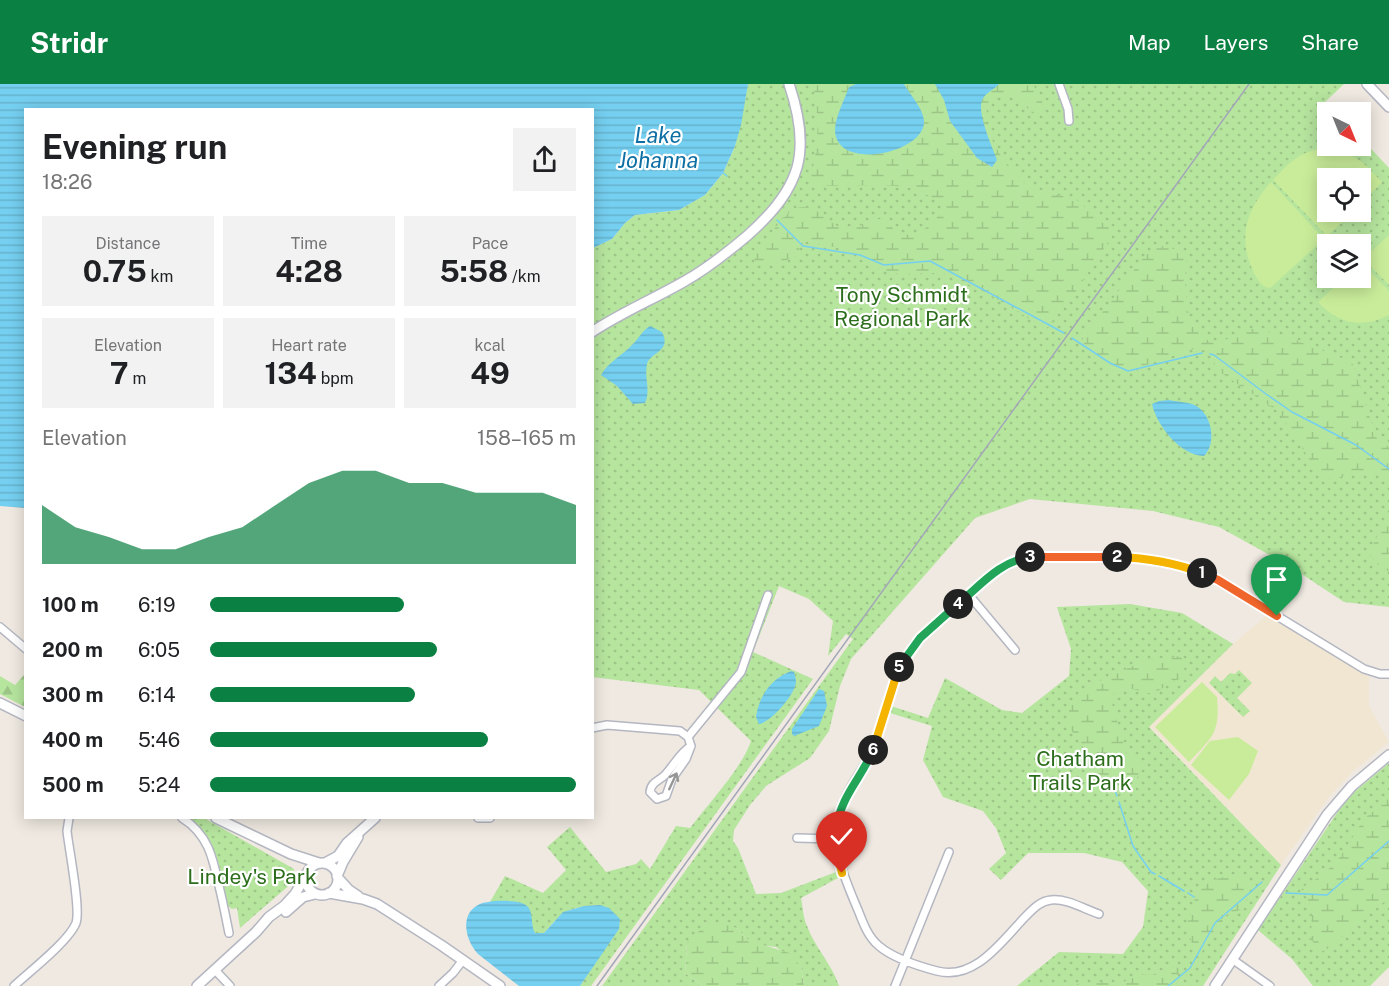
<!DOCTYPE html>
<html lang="en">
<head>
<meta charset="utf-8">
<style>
	body { margin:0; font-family:"Public Sans",sans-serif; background:#f2f2f2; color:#202124; height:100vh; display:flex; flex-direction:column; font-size:22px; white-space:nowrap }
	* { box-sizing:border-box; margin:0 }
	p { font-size:20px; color:#757577 }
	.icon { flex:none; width:33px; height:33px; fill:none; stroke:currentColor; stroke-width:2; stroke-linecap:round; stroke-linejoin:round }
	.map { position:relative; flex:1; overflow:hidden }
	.side { position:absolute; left:24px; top:24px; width:570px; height:711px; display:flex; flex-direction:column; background:#fff; border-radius:0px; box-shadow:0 3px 15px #0003 }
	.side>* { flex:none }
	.needle { width:39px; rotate:137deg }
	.fabs { position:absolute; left:1317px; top:18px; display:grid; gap:12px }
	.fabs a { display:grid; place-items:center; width:54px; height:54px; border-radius:0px; background:#fff; box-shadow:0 3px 15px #0003; font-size:30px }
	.pin { position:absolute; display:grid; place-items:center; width:51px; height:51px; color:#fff; margin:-62px -26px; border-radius:50% 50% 50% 0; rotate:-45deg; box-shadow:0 0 6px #0007 }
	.pin .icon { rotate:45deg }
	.km { position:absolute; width:30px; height:30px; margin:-15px; border-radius:50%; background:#222; color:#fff; font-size:16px; line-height:30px; text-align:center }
	.round { display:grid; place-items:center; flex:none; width:63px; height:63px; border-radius:0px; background:#f2f2f2 }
	.overview { display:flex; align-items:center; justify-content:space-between; height:102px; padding:0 18px }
	h1 { font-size:33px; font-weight:700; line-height:45px }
	.figures { display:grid; grid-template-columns:repeat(3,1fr); gap:9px; height:102px; padding:6px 18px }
	.figures div { display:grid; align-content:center; border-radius:0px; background:#f2f2f2; text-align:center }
	.figures b { font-size:30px; font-weight:700 }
	.figures small { font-size:16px; font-weight:400 }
	.figures p { font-size:16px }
	.chart { height:168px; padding:12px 18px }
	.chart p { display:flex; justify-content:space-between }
	.chart svg { width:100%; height:108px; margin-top:6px; fill:#0b8043; opacity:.7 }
	ul { padding:0 18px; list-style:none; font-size:20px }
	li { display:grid; grid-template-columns:96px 72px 1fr; align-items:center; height:45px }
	li i { height:15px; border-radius:8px; background:#0b8043 }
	header { display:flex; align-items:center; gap:36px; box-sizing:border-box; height:84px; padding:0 30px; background:#0b8043; color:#fff }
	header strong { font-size:28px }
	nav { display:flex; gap:33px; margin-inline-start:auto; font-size:21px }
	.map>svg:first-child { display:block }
	.education { fill:#f0e6d1 }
	.grass { fill:url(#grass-dots); fill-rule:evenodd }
	.forest { fill:url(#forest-firs) }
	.wetland { fill:url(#wetland-marsh) }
	.pitch { fill:#c9ec9a }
	.water { fill:url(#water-rules) }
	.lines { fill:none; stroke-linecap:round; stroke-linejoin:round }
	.stream { stroke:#75cff0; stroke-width:1.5 }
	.minor-casing { stroke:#b4b7c1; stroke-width:10 }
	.tertiary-casing { stroke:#b4b7c1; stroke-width:12 }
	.minor { stroke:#fff; stroke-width:7 }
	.tertiary { stroke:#fff; stroke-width:9 }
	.rail { stroke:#a3a6b8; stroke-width:1.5 }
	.oneway { stroke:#969696 }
	.split-1-casing { stroke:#fff; stroke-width:12 }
	.split-2-casing { stroke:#fff; stroke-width:12 }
	.split-3-casing { stroke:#fff; stroke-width:12 }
	.split-4-casing { stroke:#fff; stroke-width:12 }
	.split-5-casing { stroke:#fff; stroke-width:12 }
	.split-6-casing { stroke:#fff; stroke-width:12 }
	.split-7-casing { stroke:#fff; stroke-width:12 }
	.split-8-casing { stroke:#fff; stroke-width:12 }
	.split-1 { stroke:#f0652b; stroke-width:8 }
	.split-2 { stroke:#f5b400; stroke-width:8 }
	.split-3 { stroke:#f0652b; stroke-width:8 }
	.split-4 { stroke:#22a559; stroke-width:8 }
	.split-5 { stroke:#22a559; stroke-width:8 }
	.split-6 { stroke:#f5b400; stroke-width:8 }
	.split-7 { stroke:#22a559; stroke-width:8 }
	.split-8 { stroke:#f5b400; stroke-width:8 }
	.labels { text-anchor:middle; stroke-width:4.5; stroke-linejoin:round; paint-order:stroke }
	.park-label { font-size:21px; fill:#2c6e1b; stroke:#fff }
	.water-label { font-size:22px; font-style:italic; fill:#0d6fa3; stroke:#fff }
</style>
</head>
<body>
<header>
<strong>Stridr</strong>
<nav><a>Map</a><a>Layers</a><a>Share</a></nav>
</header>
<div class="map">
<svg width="1389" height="902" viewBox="0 0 1389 902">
	<defs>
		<pattern id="grass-dots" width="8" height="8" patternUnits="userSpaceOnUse" patternTransform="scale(1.5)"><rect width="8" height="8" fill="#b6e59e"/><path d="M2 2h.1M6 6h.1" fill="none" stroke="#9dc588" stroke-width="1.8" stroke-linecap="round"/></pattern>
		<pattern id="forest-firs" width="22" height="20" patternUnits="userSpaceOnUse" patternTransform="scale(1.5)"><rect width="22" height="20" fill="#b6e59e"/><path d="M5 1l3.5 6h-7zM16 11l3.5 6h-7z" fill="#9dc588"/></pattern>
		<pattern id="wetland-marsh" width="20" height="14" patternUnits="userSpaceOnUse" patternTransform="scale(1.5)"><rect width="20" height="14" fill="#b6e59e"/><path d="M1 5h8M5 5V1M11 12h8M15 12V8" fill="none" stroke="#9dc588"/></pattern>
		<pattern id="water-rules" width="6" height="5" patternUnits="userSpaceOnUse" patternTransform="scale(1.5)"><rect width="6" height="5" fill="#75cff0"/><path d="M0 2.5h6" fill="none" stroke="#66b2ce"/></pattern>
	</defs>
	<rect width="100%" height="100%" fill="#efe9e1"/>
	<path class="education" d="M1267,531l102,62v29l20,36 -37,30 -24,26 -47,67 -132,-139 84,-82z"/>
	<path class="grass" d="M748,0h596l-19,18 10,10h-7v34h32l1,-8 28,30v439l-45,-5 -56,-37 -69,-38 -66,-16 -123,-12 -55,19 -124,141 -11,27 -11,45 -19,27 -44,28 -16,19 -16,25 -1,11 5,7 18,46 25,-1 55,-21 2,6 -37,20c2,9 2,20 6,28 8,22 25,38 32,60h-35l-3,-19 -25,-20 -15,-2 -13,-5 -11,-12 -50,15 -2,30 18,13h-101l251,-347 -7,-5 -18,22 5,-35 -24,-22 -30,-13 -26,66 60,27 -222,307h-11l21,-33 -1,-48c-32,3 -35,4 -56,28l-9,1 -4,-7 -41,-25 15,-26 38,17 23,-23 -19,-23 23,-20 36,45 30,-8 5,-5 9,10 26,-43 14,2c18,-24 52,-60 61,-87l-52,-51 -107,-13v-338l3,-2 -3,-4 1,-85 19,-9 13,-16 10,-8 44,-5 26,-15 18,-22 12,-27zM1328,94h32v34h-32zM1328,160h32v34h-32z
		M1130,520l52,9 51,31 -84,83 132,138 -78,121h-186l42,-34 64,2 20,-27 5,-36 -26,-29 -38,-9h-56l-27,27 -12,-11 17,-16 -10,-25 -13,-17 -40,-14 -20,-37 9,-34 -42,-13 1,-7 37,12 17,-40 57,32 20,3 47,-37 2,-27 -14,-42z
		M1239,586l13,13 -15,15 13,13 -7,6 -34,-34 6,-7 6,6 9,-9 5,1z
		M1389,679v204l-19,19h-57l-21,-27 -34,-29 81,-120 14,-17z
		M188,734h16l90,51 -1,13 -53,46 -3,-20 -5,1 -4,-3c-7,-31 -10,-70 -40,-88z"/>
	<path class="forest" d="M25,590v33l-25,-13v-18l15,9z"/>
	<path class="wetland" d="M813,0h220l9,17 1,7 -6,6h-4c-18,-18 -23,-30 -46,-7l-1,15 4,14 12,22 25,28 50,14 22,21 17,9 -42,64 -28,35 -59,-36 -44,-20 -45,1 -21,-6 -25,-17 -46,-10 -6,5 -2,9c-11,6 -33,13 -44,6l1,-5c9,-12 28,-44 42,-48 20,-6 30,15 45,20 15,4 22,-8 35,-9 10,0 12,7 19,12 17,12 37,-7 46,-20v-6l-6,-6 -28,-12 -25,-2 -72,1 -2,-2c10,-38 11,-61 4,-100z
		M1157,161l30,7c-2,31 -8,83 31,92l29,-16 36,7 69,27 25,77 12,8v41l-1,-7 -9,-9 -57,7 -43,-67 -62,-42 -7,-19 -18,-2 -72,25 -26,-13 -12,-21 61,-82z
		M1389,425v62l-6,-1 -14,-16z
		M1181,572l5,19 -34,19 -27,-7 -15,9 17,60 11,-1 3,7 -4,18 -40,13 -12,-43 -16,-23v-20l13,-18 64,-29z
		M1389,714v100l-62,51 -8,4 -8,-15 1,-31 -11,-19 22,-13 17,-18 24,-38z
		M1234,791l18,8 -7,25 -21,8 -22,36h-8l-7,-28 11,-35 18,-10z
		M720,838l17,6 11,12 41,13 12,14 3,19h-101l-18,-13 2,-30 15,-15z
		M1175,882l6,3 -10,17h-96l4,-3 44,-1 20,-8 17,1z"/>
	<path class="pitch" d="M1325,64c30,5 37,13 57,34l-21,22 -1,-26h-32v34h25l-26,24 -54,-56c18,-19 26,-28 52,-32z
		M1271,98l53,57 -54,49c-9,-1 -12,-8 -16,-15 -17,-35 -8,-63 17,-91z
		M1389,151v50l-26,-26z
		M1361,178l28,29v24c-27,14 -51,9 -71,-13l26,-24h16z
		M1202,598l15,15c3,36 -4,40 -28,65l-34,-35z
		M1238,653l20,14 -9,23 -20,26 -38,-35 19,-24z"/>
	<path class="water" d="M0,0h748l-7,41 -6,21 -12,27 -18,22 -26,15 -44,5 -10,8 -13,16 -19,9 -1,-138h-566v398l-26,-2z
		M856,0h48c6,11 19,24 20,37 2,32 -87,51 -89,10 0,-14 9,-30 14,-44z
		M935,0h64c-5,6 -13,8 -17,16 -5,14 10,46 15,60l-5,7 -15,-9 -27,-37 -6,-21z
		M650,242l12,6c10,20 -12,20 -15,32 -3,14 4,26 -2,39l-12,1 -16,-18 -16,-11c7,-13 22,-20 32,-31 7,-7 9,-13 17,-18z
		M1169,316c9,2 22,2 29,7 15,11 18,37 6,49 -24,-1 -47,-30 -52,-52l7,-3z
		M791,587l3,1c1,4 2,7 2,10 -1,13 -25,40 -37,42l-3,-7c3,-21 15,-38 35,-46z
		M819,605l5,2 3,15 -8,20 -25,10 -2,-2v-5z
		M494,817c10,0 32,-2 36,9 3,9 1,16 5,23h9l19,-21 21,-6 16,-1 9,3 11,11 -1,10 -39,57h-61l-41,-32c-13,-14 -19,-41 2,-50 4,-2 10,-2 14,-3z"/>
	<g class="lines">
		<path class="stream" d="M723,89l4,3
			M777,136l26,26 57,9 24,10 46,-4 134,72
			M1072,254l38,25 18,8 74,-18
			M1210,270l4,1 52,39 26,18 64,33 33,24
			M1114,704l3,8
			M1119,718l14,44 18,26 4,2
			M1159,792l25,15
			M1188,809l6,4
			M1286,809l41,2 62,-54
			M1168,902l22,-18 25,-45 47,-41"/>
		<g class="minor-casing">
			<path id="minor" d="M1059,0l9,25 1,12
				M969,511l46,55
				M0,543l26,22
				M592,644l15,-3 73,6 8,6 3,9 -5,13 -14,20 -6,17 -9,3 -7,-7c1,-10 9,-11 15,-17 10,-11 14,-21 26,-29
				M688,653l53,-65 27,-77
				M182,734c26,16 31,40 37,68 4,16 7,32 10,47
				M478,734h12
				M797,754l39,1
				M1099,830c-15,-5 -33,-16 -48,-14 -11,1 -18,9 -26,17 -23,24 -50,64 -88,54 -19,-5 -44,-13 -58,-25 -11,-9 -16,-23 -21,-36 -14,-33 -28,-63 -18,-100 8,-25 27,-44 36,-68 13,-37 16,-75 44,-104l74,-65 27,-15 18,-2 99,2 47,9 33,13 146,89 16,5h9
				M1232,875l38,27
				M215,886l15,16
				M14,902c15,-14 55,-45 62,-63 5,-14 -7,-73 -9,-92l2,-13
				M439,902l14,-13 10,-13
				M895,902l54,-134"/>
		</g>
		<g class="tertiary-casing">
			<path id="tertiary" d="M1367,0l22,23
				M592,248c30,-20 62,-33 93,-51 23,-13 43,-29 63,-46 53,-47 64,-83 41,-151
				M0,619l26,13
				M216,734l75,36 28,9
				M306 795a16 16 0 1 1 32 0a16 16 0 1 1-32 0Z
				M325,779l13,-7 9,-13 28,-25
				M337,792l6,-14 15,-25
				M338,794l11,12 9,6
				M329,809l34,6 14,5 64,41 59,41
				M286,828l17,-15 12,-3
				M197,902l59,-54 13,-15 15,-11 11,-12 10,-17
				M1215,902l112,-171 25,-29 37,-31"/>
		</g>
		<use href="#minor" class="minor"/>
		<use href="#tertiary" class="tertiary"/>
		<path class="rail" d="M597,902l652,-902"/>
	</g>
	<defs><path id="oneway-shaft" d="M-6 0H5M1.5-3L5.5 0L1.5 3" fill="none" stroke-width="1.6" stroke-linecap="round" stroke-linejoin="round" transform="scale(1.5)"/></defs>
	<use class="oneway" href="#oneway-shaft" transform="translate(673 697) rotate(-65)"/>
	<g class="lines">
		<g class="split-1-casing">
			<path id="split-1" d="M1202,489l16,7 59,36"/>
		</g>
		<g class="split-2-casing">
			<path id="split-2" d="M1117,473c30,1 56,5 85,16"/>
		</g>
		<g class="split-3-casing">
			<path id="split-3" d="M1030,473h87"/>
		</g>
		<g class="split-4-casing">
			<path id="split-4" d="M958,520c22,-18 42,-43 72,-47"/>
		</g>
		<g class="split-5-casing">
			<path id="split-5" d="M899,583l21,-29 38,-34"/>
		</g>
		<g class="split-6-casing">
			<path id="split-6" d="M873,666l26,-83"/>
		</g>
		<g class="split-7-casing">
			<path id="split-7" d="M836,744c6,-34 25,-49 37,-78"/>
		</g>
		<g class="split-8-casing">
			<path id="split-8" d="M836,744l1,24 5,21"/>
		</g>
		<use href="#split-1" class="split-1"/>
		<use href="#split-2" class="split-2"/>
		<use href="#split-3" class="split-3"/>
		<use href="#split-4" class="split-4"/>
		<use href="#split-5" class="split-5"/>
		<use href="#split-6" class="split-6"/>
		<use href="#split-7" class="split-7"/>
		<use href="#split-8" class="split-8"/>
	</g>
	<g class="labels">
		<g class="park-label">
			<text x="902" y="218">Tony Schmidt<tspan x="902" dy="24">Regional Park</tspan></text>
			<text x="1080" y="682">Chatham<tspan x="1080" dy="24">Trails Park</tspan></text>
			<text x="252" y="800">Lindey's Park</text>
		</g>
		<g class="water-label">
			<text x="658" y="59">Lake<tspan x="658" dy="25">Johanna</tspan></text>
		</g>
	</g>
</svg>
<div class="fabs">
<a><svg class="needle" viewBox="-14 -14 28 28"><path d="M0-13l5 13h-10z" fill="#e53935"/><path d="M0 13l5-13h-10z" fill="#757577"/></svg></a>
<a><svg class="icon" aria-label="locate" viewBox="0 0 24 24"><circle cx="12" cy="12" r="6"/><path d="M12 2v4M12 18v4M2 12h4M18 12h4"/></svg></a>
<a><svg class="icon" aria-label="layers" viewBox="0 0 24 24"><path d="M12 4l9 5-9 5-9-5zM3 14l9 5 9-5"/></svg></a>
</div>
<div class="pin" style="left:1277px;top:532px;background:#1e9e55"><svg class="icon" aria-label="arrive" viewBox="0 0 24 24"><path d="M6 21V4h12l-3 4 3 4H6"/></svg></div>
<div class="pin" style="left:842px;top:789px;background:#d93025"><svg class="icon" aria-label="check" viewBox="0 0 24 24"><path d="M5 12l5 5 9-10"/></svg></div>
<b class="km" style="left:1202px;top:489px">1</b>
<b class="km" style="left:1117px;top:473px">2</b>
<b class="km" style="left:1030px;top:473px">3</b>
<b class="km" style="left:958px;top:520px">4</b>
<b class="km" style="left:899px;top:583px">5</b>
<b class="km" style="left:873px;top:666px">6</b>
<section class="side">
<div class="overview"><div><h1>Evening run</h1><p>18:26</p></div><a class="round"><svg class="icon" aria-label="share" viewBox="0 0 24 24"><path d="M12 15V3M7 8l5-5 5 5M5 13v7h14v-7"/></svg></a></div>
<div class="figures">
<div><p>Distance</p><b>0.75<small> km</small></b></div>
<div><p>Time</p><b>4:28</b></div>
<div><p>Pace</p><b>5:58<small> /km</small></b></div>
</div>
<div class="figures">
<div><p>Elevation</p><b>7<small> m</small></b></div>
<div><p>Heart rate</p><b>134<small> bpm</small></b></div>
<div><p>kcal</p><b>49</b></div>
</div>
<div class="chart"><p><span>Elevation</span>158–165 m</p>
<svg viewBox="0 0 160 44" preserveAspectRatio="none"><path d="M0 44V20L10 29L20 33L30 38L40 38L50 33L60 29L70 20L80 11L90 6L100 6L110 11L120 11L130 15L140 15L150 15L160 20V44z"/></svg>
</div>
<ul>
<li><b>100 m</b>6:19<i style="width:53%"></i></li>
<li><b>200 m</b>6:05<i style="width:62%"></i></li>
<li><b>300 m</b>6:14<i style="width:56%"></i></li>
<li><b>400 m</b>5:46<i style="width:76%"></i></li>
<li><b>500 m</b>5:24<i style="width:100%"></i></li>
</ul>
</section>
</div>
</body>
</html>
